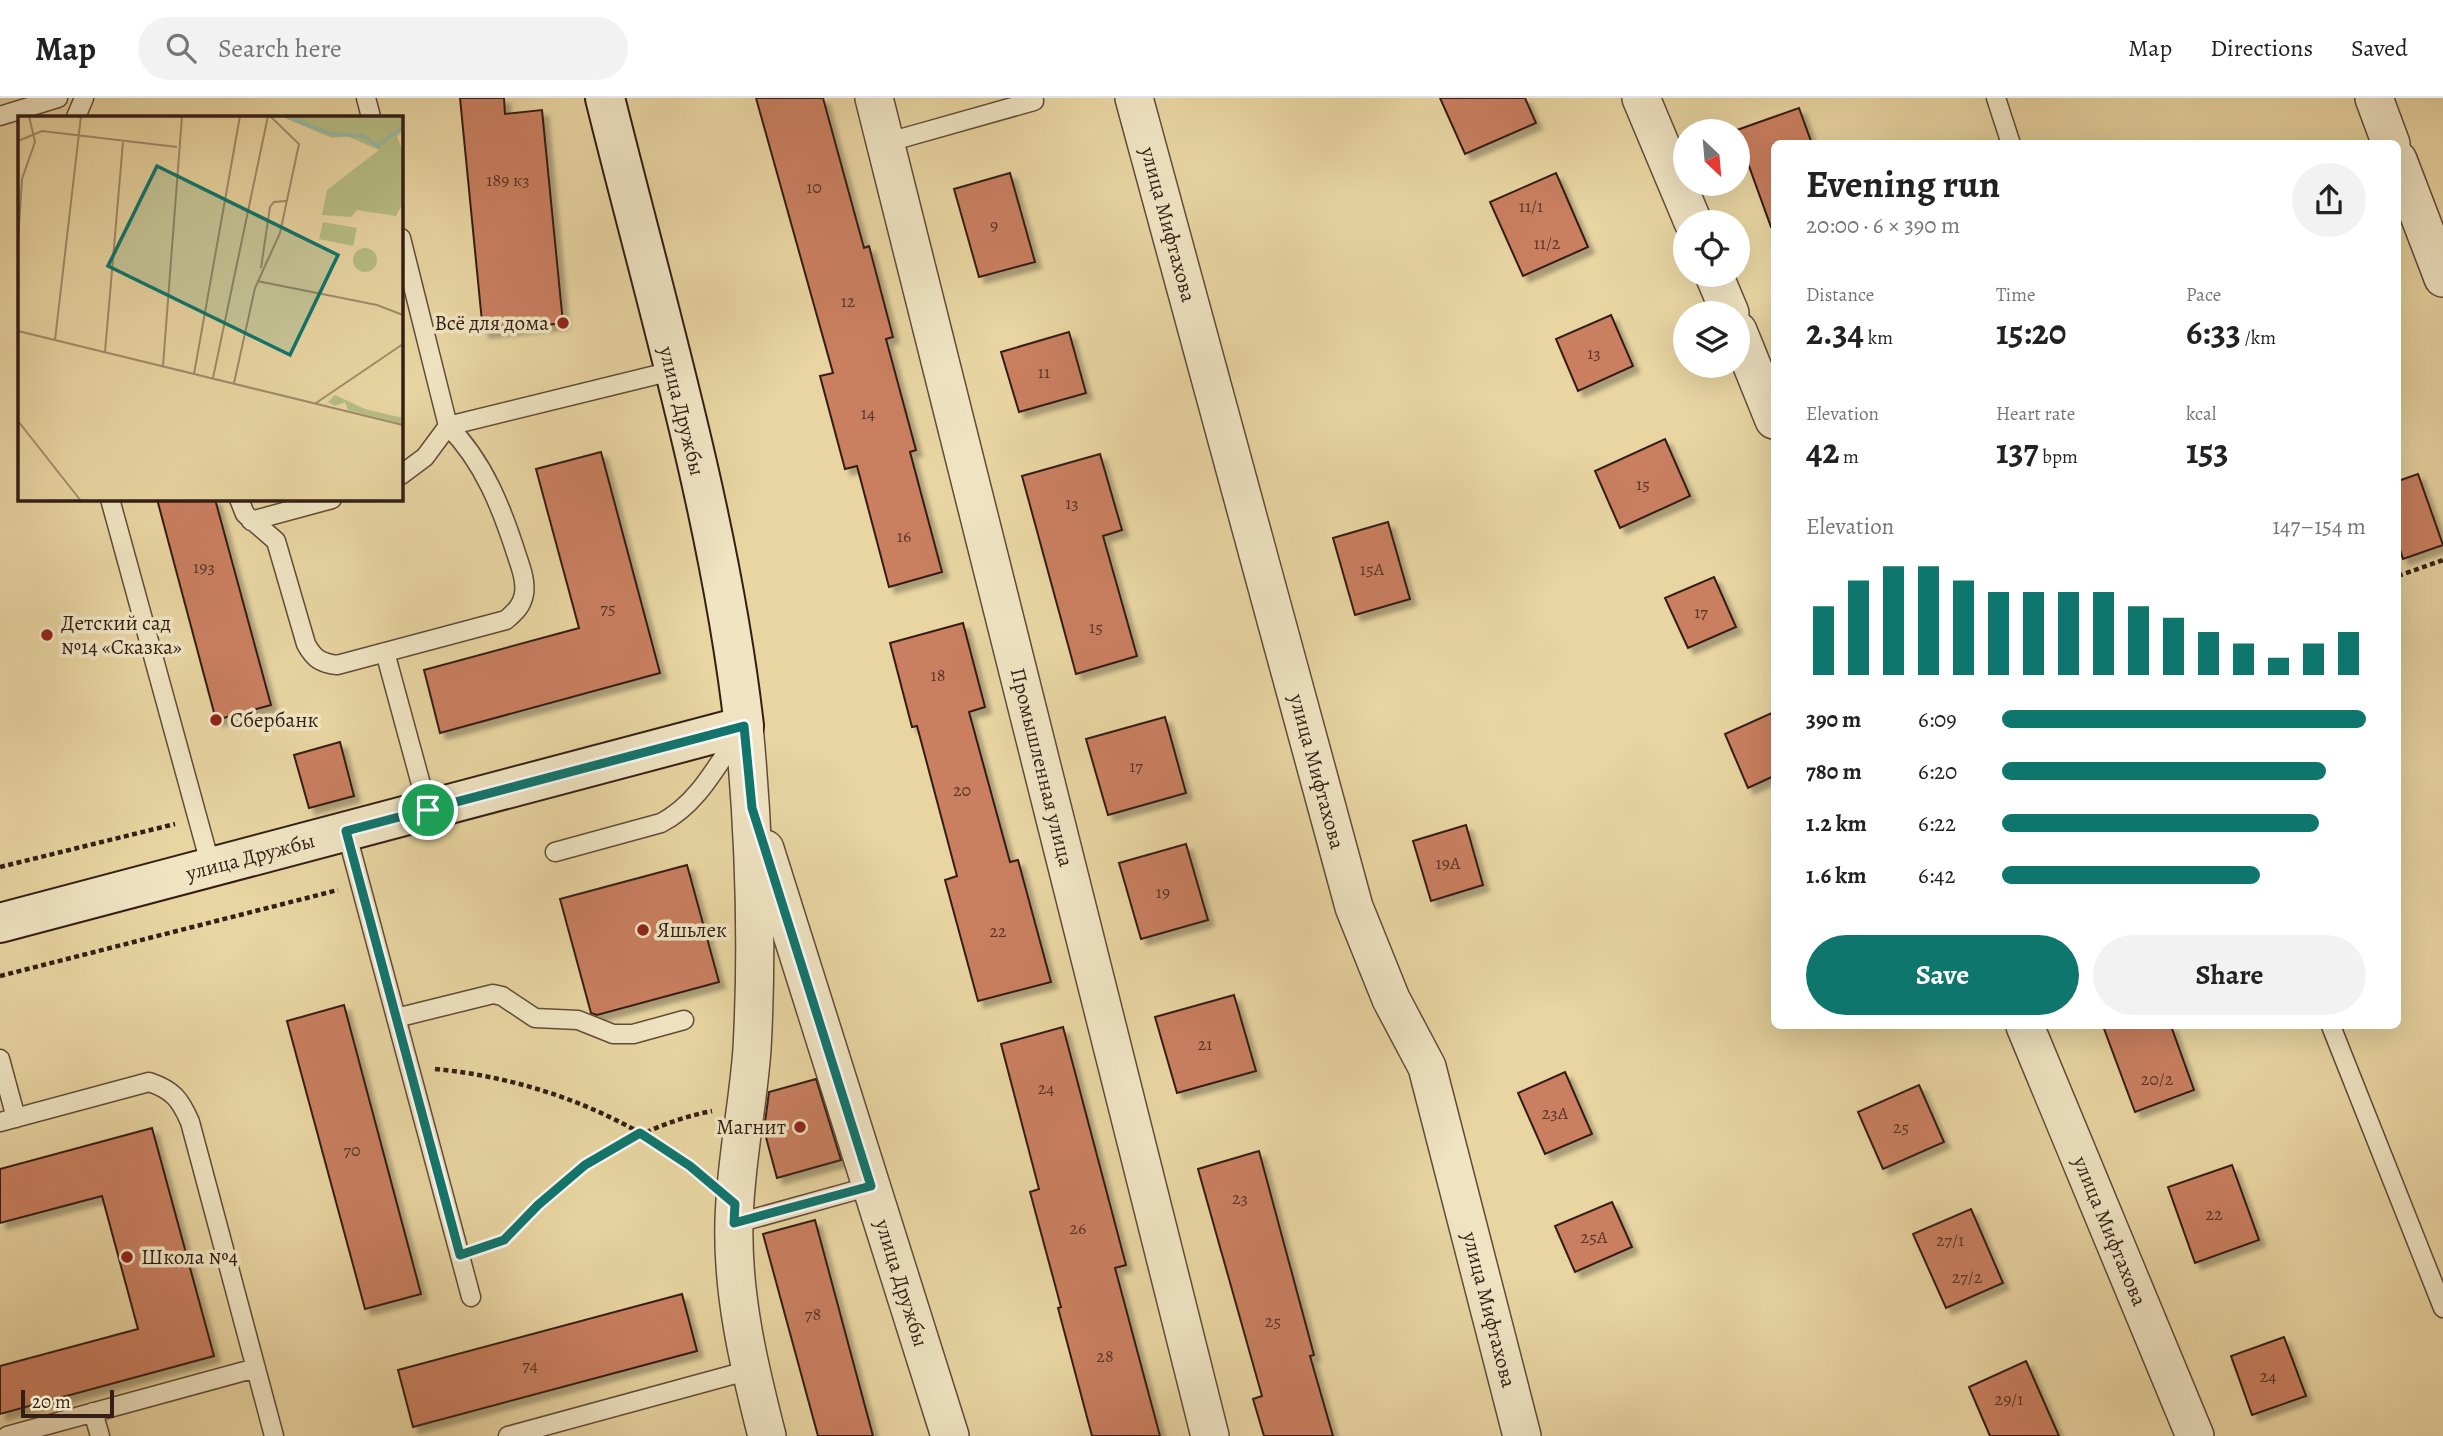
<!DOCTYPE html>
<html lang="en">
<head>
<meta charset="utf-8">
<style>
	body { margin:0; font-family:Alegreya,serif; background:#f2f2f2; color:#222; height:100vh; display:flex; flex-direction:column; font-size:26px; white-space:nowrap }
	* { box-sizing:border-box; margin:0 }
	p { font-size:23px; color:#767676 }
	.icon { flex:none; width:38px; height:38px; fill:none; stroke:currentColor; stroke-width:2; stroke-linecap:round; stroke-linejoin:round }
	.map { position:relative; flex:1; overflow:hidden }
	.panel { position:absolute; left:1771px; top:42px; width:630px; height:889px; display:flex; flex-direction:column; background:#fff; border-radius:10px; box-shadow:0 7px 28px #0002 }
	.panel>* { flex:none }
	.needle { width:46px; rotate:154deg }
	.buttons { position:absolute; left:1673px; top:21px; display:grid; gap:14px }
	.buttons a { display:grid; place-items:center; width:77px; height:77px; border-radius:50%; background:#fff; box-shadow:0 7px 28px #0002; font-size:35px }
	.scale { position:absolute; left:21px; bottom:18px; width:93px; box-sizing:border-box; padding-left:7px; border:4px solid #341e16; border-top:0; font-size:19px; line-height:24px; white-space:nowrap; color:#341e16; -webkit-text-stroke:5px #f0e4c3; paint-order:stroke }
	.pin { position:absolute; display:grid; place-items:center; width:60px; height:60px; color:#fff; margin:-30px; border:4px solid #fff; border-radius:50%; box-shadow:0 2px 7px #0007 }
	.round { display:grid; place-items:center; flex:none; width:74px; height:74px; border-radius:37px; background:#f2f2f2 }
	.head { display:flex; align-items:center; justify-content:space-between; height:119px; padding:0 35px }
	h1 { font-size:38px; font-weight:700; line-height:52px }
	.stats { display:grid; grid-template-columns:repeat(3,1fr); gap:10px; height:119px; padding:7px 35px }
	.stats div { display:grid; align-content:center }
	.stats b { font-size:35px; font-weight:700 }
	.stats small { font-size:19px; font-weight:400 }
	.stats p { font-size:19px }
	.chart { height:196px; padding:14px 35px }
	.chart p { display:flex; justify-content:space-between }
	.chart svg { width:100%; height:126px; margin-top:7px; stroke:#0f766e; stroke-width:6 }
	.action { display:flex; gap:14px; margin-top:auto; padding:14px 35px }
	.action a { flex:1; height:80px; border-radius:42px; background:#0f766e; color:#fff; font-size:28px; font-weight:700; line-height:80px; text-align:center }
	.action a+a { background:#f2f2f2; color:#222 }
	ul { padding:0 35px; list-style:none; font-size:23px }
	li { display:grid; grid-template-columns:112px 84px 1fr; align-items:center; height:52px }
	li i { height:18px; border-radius:9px; background:#0f766e }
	header { display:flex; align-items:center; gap:42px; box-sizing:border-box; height:98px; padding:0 35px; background:#fff; border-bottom:2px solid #e0e0e0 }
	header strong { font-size:33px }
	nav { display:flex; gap:38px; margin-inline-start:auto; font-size:24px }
	.search { width:490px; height:63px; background:#f2f2f2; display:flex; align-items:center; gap:18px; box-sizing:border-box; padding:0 24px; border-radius:38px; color:#767676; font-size:26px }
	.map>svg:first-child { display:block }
	.building { fill:#c97f60; stroke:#341e16; stroke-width:2; filter:url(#shadow) }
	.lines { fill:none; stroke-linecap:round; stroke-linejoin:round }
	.lane-casing { stroke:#614c39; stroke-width:21 }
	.street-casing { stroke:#614c39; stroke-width:40 }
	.secondary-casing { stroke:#341e16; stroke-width:42 }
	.path { stroke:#341e16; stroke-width:4.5; stroke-dasharray:5 3.5; stroke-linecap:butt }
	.lane { stroke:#f0e4c3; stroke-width:18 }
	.street { stroke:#f0e4c3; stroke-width:37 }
	.secondary { stroke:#f0e4c3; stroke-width:38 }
	.route-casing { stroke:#fff; stroke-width:14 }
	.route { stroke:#0f766e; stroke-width:9 }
	.poi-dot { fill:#8f2418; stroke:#f0e4c3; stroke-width:2.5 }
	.labels { text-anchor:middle; stroke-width:7; stroke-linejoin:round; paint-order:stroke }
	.number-label { font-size:18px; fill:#593628 }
	.street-label { font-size:21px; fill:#341e16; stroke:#f0e4c3 }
	.poi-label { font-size:21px; fill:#341e16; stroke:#f0e4c3; text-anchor:start }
	.inset-river { fill:none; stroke:#97b9a7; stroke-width:3.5 }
	.inset-road { fill:none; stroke:#a08c6a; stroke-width:2 }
	.view { fill:#0f766e; fill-opacity:0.15; stroke:#0f766e; stroke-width:3.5 }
	.inset-edge { fill:none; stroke:#341e16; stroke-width:3.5 }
</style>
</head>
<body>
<header>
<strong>Map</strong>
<div class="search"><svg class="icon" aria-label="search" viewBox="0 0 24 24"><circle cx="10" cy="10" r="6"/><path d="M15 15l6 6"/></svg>Search here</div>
<nav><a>Map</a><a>Directions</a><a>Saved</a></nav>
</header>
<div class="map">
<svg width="2443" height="1338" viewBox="0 0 2443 1338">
	<defs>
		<filter id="shadow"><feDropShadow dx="6" dy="6" stdDeviation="2" flood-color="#0004"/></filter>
	</defs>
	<rect width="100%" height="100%" fill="#e8d5a2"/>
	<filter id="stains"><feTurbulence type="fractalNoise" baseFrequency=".00286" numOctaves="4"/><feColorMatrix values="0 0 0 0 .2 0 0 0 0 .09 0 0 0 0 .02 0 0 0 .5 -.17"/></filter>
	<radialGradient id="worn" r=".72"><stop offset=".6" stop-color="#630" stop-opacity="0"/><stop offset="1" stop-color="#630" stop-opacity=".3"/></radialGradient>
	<path class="building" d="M460,0h44l1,16 37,-4 21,213 -80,9z
		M756,0h67l41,150 5,-2 24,91 -7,2 30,111 -6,2 32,120 -53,15 -32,-121 -12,3 -25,-93 13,-3z
		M1440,0h85l11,25 -71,31z
		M1799,10l13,36h-38v83h-3l-30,-83h-3v-13h-4z
		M1010,75l25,89 -56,15 -25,-88z
		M1556,75l32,74 -65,29 -33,-74z
		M1611,217l22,51 -55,25 -22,-52z
		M1069,234l17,61 -67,19 -18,-60z
		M1665,341l25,57 -70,32 -25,-57z
		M601,354l59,221 -220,60 -16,-63 155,-42 -43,-159z
		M1100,356l22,76 -19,6 34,120 -61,18 -54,-198z
		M2418,376l25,71 -40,14 -5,-16v-62z
		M157,401h58l56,206 -55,15z
		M1388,424l22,77 -55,16 -22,-77z
		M1714,479l22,50 -48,21 -23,-50z
		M963,525l22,84 -16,5 41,150 8,-2 33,122 -73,19 -33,-121 12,-4 -40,-150 -5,1 -22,-84z
		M1774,614v64l-26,12 -23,-54z
		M1165,619l21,76 -78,22 -22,-76z
		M340,644l14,54 -45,12 -15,-53z
		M1466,727l17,60 -52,16 -18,-60z
		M1186,746l22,76 -67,19 -22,-76z
		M687,767l32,117 -122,33 -6,-2 -31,-114z
		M1234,897l22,76 -79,22 -22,-76z
		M344,907l77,289 -56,15 -78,-288z
		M2103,928h68l23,64 -59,22z
		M1063,929l63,238 -11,3 45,168h-68l-34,-128 3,-1 -31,-115 9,-3 -38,-145z
		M1565,974l27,62 -47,20 -27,-61z
		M816,981l25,81 -64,18 -13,-48 5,-38z
		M1919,987l25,57 -61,27 -25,-57z
		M152,1030l62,228 -214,58v-48l138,-37 -36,-133 -102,27v-54z
		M1259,1053l55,204 -4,1 23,80h-69l-11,-37 9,-3 -64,-227z
		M2232,1067l27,75 -64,23 -27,-76z
		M1612,1104l20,45 -57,25 -20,-46z
		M1971,1111l32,74 -57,25 -33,-74z
		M815,1122l58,216h-55l-55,-202z
		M682,1196l15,57 -284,76 -15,-57z
		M2284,1239l22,59 -54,19 -21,-59z
		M2026,1263l33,75h-69l-21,-49z"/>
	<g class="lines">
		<g class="lane-casing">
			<path id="lane" d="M366,0l5,19
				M1996,0l15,46
				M0,18l58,-18
				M76,19l8,-19
				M885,45l149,-42
				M401,140l47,188 224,-55
				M110,401l101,368
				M239,401l6,15 31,27 30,103c8,15 15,19 31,21l169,-45c9,-8 16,-14 18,-26 2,-13 -3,-26 -7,-38 -15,-47 -33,-94 -69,-130l-23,31 -24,18
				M251,423l81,-22
				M385,554l43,158
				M346,733l125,466
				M555,754l106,-29c37,-19 56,-58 79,-91
				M396,920l97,-24 9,2 33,22 43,2 35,14h20l51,-14
				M2331,928l112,282
				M0,961l16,59
				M0,1024l149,-40c24,8 31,17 41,40l84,314
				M734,1126l137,-38
				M93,1314l7,24
				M7,1338l249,-68
				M508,1338l242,-66"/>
		</g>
		<g class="street-casing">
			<g id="street">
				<path id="s1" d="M874,0l336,1338"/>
				<path id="s2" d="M1134,0l220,809 37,92 36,68 95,369"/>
				<path d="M1641,0l52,124"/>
				<path d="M2374,0l17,46"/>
				<path d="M2398,62l45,118"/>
				<path d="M1714,177l16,38"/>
				<path d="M1738,233l36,89"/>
				<path d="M744,628c10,107 14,215 8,323 -4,58 -17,115 -18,173 -2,73 15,144 33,214"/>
				<path id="s3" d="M765,751l185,587"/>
				<path id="s4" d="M2025,928l170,410"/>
			</g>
		</g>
		<g class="secondary-casing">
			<g id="secondary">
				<path id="s5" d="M0,825l744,-197c-24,-210 -88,-422 -139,-628"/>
			</g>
		</g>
		<path class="path" d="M2398,478l45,-16
			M0,769l175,-43
			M0,878l338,-86
			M435,971c96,9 193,45 267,107
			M481,1151c30,-8 40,-30 62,-49 51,-42 103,-76 169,-89"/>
		<use href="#lane" class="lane"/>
		<use href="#street" class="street"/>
		<use href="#secondary" class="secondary"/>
	</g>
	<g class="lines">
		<g class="route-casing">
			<path id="route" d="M744,628l8,82 119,378 -137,37 1,-19 -45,-38 -50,-33 -55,32 -47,40 -34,35 -44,15 -114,-424z"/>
		</g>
		<use href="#route" class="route"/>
	</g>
	<g class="poi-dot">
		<circle cx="563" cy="225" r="7"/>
		<circle cx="47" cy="537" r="7"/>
		<circle cx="216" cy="622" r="7"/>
		<circle cx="643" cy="832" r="7"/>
		<circle cx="800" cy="1029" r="7"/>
		<circle cx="127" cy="1159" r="7"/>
	</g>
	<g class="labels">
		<g class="number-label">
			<text x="508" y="88">189 к3</text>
			<text x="814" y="95">10</text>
			<text x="1531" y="114">11/1</text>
			<text x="994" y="133">9</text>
			<text x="1547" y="151">11/2</text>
			<text x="848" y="209">12</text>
			<text x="1594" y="261">13</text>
			<text x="1044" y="280">11</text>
			<text x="868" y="321">14</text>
			<text x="1643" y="392">15</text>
			<text x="1072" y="411">13</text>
			<text x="904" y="444">16</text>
			<text x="204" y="475">193</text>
			<text x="1372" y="477">15А</text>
			<text x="608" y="516">75</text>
			<text x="1701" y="520">17</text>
			<text x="1096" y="535">15</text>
			<text x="938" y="583">18</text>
			<text x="1136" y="674">17</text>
			<text x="962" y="698">20</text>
			<text x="1448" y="771">19А</text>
			<text x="1163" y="800">19</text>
			<text x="998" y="839">22</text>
			<text x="1205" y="952">21</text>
			<text x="2157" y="987">20/2</text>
			<text x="1046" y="996">24</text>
			<text x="1555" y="1021">23А</text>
			<text x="1901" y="1035">25</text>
			<text x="352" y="1058">70</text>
			<text x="1240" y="1106">23</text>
			<text x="2214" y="1122">22</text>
			<text x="1078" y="1136">26</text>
			<text x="1594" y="1145">25А</text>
			<text x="1950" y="1148">27/1</text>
			<text x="1967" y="1185">27/2</text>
			<text x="813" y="1222">78</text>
			<text x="1273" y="1229">25</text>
			<text x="1105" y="1264">28</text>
			<text x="530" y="1273">74</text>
			<text x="2268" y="1284">24</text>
			<text x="2009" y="1307">29/1</text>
		</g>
		<g class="street-label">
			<text dy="7" stroke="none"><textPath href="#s2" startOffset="131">улица Мифтахова</textPath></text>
			<text transform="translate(682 313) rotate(76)" y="7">улица Дружбы</text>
			<text dy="7" stroke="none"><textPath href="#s1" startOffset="690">Промышленная улица</textPath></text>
			<text dy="7" stroke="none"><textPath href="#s2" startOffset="698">улица Мифтахова</textPath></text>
			<text dy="7" stroke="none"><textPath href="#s5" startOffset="259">улица Дружбы</textPath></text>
			<text dy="7" stroke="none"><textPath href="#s4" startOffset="222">улица Мифтахова</textPath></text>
			<text dy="7" stroke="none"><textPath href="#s3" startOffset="455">улица Дружбы</textPath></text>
			<text dy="7" stroke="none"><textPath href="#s2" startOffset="1265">улица Мифтахова</textPath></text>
		</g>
		<g class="poi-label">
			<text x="549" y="232" text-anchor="end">Всё для дома</text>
			<text x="61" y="532">Детский сад<tspan x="61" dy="24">№14 «Сказка»</tspan></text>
			<text x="230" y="629">Сбербанк</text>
			<text x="657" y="839">Яшьлек</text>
			<text x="786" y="1036" text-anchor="end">Магнит</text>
			<text x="141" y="1166">Школа №4</text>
		</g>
	</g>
	<g transform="translate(18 18)">
		<rect width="385" height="385" fill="#e8d5a2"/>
		<path d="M262,0h123v14l-6,7 6,14v52l-7,13 -39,-6 -6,7 -29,-2 5,-25 52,-40 -32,-14 -15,2zM305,106l34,6 -4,18 -34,-7zM335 144a12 12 0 1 1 24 0a12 12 0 1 1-24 0ZM317,279l30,14 38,9v6l-55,-14 -3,-8 -10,4 -7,-4z" fill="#b6bd84"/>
		<path class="inset-river" d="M267,0l46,18 32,2 15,10 25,-20"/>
		<path class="inset-road" d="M0,25l24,-10 135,16M0,126l4,-63 13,-37 -6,-26M243,152l9,-61 4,-5 12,-1M239,165l120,24 26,10M0,215l385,94M37,224l26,-224M87,236l18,-210M145,250l19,-250M176,258l46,-258M195,262l55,-262M216,267l21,-95 25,-55 19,-89 -29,-28M298,287l87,-59M0,305l63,80"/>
		<path class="view" d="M139,50l181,89 -48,100 -182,-89z"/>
		<rect width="385" height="385" class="inset-edge"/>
	</g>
	<rect width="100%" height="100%" filter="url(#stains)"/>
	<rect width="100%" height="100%" fill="url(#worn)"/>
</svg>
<div class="buttons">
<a><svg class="needle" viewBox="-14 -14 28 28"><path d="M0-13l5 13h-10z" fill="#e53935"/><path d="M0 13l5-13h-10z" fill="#767676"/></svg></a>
<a><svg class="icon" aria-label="locate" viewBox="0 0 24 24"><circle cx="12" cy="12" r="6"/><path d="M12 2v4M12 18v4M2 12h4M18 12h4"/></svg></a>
<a><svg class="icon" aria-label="layers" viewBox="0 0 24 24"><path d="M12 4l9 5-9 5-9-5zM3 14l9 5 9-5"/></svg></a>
</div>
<div class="scale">20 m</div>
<div class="pin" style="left:428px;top:712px;background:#1e9e55"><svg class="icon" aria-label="arrive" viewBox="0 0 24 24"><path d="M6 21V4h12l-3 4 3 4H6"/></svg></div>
<section class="panel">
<div class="head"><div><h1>Evening run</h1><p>20:00 · 6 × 390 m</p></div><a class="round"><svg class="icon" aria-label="share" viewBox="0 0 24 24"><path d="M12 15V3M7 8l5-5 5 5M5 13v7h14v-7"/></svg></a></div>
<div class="stats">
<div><p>Distance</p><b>2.34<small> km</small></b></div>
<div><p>Time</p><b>15:20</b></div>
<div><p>Pace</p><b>6:33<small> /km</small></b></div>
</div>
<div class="stats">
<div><p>Elevation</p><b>42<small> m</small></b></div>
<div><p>Heart rate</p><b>137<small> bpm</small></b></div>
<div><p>kcal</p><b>153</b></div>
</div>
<div class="chart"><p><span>Elevation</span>147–154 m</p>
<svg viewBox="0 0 160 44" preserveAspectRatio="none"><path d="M5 44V20M15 44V11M25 44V6M35 44V6M45 44V11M55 44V15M65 44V15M75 44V15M85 44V15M95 44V20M105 44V24M115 44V29M125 44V33M135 44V38M145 44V33M155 44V29"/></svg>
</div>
<ul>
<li><b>390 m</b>6:09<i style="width:100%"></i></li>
<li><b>780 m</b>6:20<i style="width:89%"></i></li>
<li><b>1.2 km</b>6:22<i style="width:87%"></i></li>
<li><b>1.6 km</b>6:42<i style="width:71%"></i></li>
</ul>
<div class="action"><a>Save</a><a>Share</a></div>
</section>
</div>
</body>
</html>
